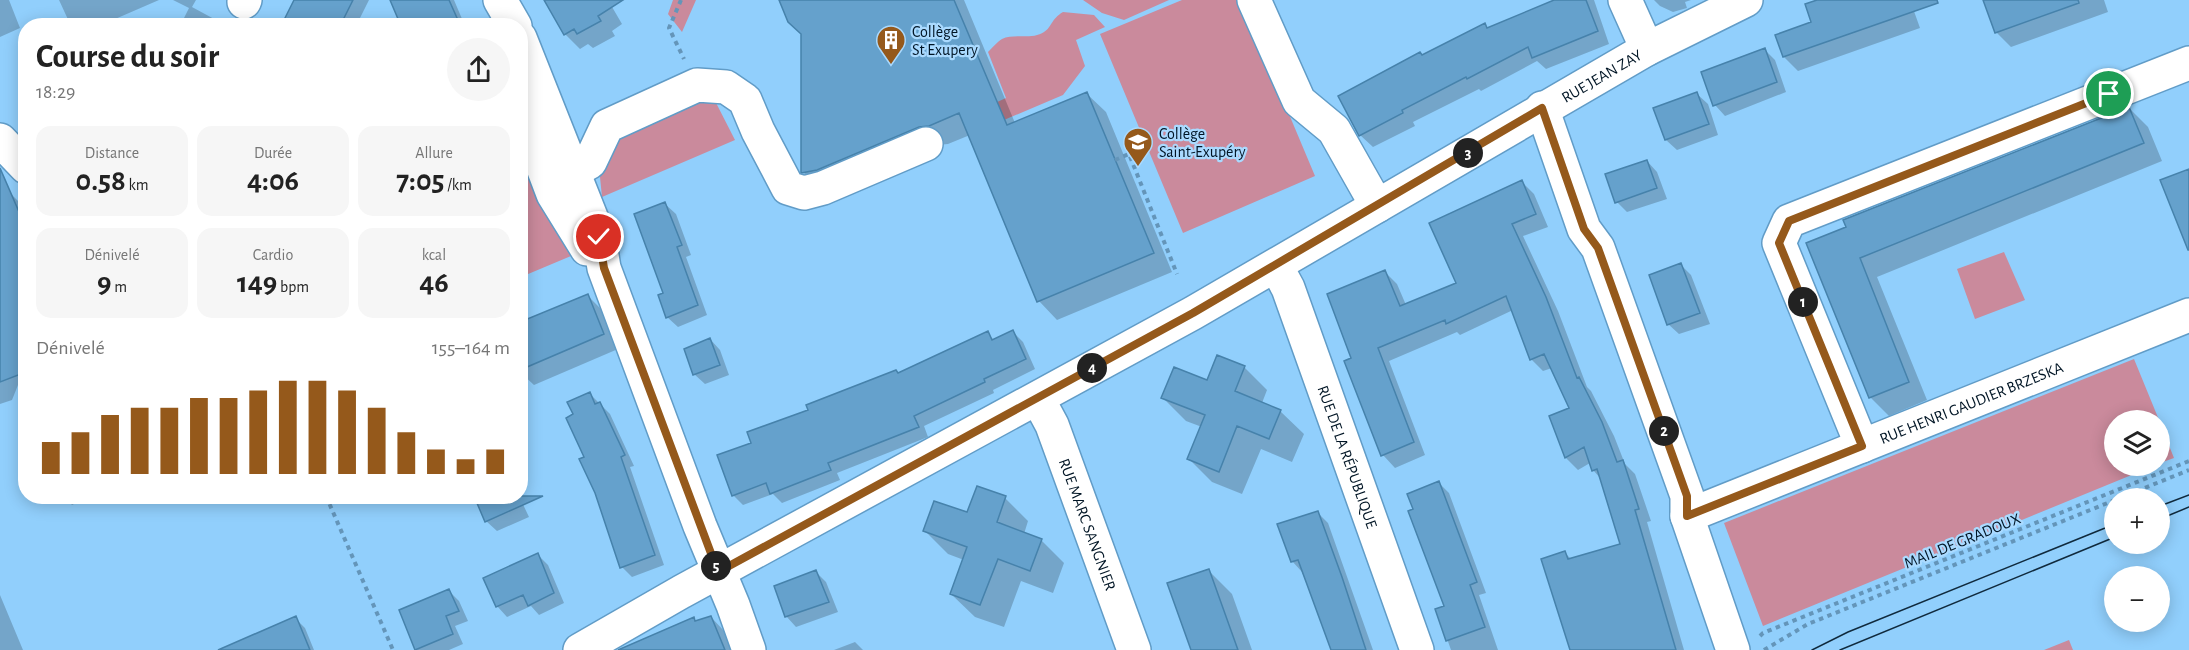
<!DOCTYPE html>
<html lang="fr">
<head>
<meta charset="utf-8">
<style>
	body { margin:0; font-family:"Alegreya Sans",sans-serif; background:#f6f6f6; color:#222; height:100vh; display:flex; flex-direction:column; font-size:22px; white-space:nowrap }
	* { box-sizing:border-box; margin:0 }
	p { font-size:20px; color:#767676 }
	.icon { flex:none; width:33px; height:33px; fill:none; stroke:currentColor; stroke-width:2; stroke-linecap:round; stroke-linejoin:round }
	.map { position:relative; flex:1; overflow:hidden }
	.sheet { position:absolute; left:18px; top:18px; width:510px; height:486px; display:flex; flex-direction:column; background:#fff; border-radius:24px; box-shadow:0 3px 15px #0003 }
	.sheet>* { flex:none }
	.controls { position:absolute; left:2104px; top:410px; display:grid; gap:12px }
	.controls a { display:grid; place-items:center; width:66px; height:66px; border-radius:50%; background:#fff; box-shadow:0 3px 15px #0003; font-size:30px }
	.pin { position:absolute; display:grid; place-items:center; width:51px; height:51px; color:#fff; margin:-26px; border:3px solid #fff; border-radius:50%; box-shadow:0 2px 6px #0007 }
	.km { position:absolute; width:30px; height:30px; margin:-15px; border-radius:50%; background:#222; color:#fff; font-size:16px; line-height:30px; text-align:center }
	.round { display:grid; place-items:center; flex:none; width:63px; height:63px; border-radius:32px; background:#f6f6f6 }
	.head { display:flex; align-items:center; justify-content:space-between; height:102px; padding:0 18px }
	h1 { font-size:33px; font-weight:700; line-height:45px }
	.metrics { display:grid; grid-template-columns:repeat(3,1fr); gap:9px; height:102px; padding:6px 18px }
	.metrics div { display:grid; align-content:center; border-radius:15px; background:#f6f6f6; text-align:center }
	.metrics b { font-size:30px; font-weight:700 }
	.metrics small { font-size:16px; font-weight:400 }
	.metrics p { font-size:16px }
	.chart { height:168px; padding:12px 18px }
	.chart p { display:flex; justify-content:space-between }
	.chart svg { width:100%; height:108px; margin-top:6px; stroke:#95591b; stroke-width:6 }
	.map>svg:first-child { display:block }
	.green { fill:#ca8a9c }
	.shadow { fill:#0003 }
	.building { fill:#65a1cc; stroke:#4682ab; stroke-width:1.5 }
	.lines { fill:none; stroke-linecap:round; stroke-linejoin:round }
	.minor-casing { stroke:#619cc7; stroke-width:36 }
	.path { stroke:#6495b9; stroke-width:4; stroke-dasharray:4.5 4.5; stroke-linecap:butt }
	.minor { stroke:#fff; stroke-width:33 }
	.tram { stroke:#102a3d; stroke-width:1.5 }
	.route-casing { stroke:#fff; stroke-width:12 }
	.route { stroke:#95591b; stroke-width:8 }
	.labels { text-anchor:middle; stroke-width:4.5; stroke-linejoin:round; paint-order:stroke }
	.poi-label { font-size:16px; fill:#001525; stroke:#aadaff; text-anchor:start }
	.street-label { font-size:16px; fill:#001525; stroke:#aadaff }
</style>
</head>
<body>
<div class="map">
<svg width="2189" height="650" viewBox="0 0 2189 650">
	<rect width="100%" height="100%" fill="#91cffc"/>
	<path class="green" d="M673,0h23l-14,32 -14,-18z
		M1083,0h86l-45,20 -22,-7z
		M1182,0h59l74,176 -132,57 -83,-199z
		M1063,12l31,3 11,12 -29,13 9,26 -22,29 -92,39 -7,-17 42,-19 -18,-46c4,-4 9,-10 14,-13 12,-6 31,1 42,-7 8,-5 7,-13 19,-20z
		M712,95l23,45 -133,57 -2,-20 3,-20 18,-24z
		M520,136l51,120 -50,21h-1z
		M2004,252l21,48 -50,19 -18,-50z
		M2134,359l25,61h-44v45h41l-393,161 -39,-103z
		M2160,423l14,35 -14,5z
		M2069,640l4,10h-29z"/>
	<path class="shadow" d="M0,0h9l11,28 -20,9z
		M59,0h100l-60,26h-28z
		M173,0h23l-4,7 35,19h-47l9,-18z
		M296,0h73l-13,26h-71z
		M392,0h62l11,26h-62z
		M545,0h63l14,24 -10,7 3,5 -22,12 -5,-4 -8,5 -15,-15z
		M784,0h180l51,123 72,-29 19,18 66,160 -115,48 -18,-19 -69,-166 -22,9 -10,1 -116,45 -19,-18v-136l-12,-12z
		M1556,0h38l15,44 -63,25 -9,-8 -56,30 -2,-2 -66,33 2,4 -42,21 -13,-12 62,-79 63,-31 3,4z
		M1654,0h37l-6,2 2,6 -14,4 -13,-6z
		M1822,0h88l10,28 -122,43 -14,-14 -7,-21 36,-13z
		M1985,0h119l4,12 -97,35 -15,-15z
		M1765,50l10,10 11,32 -61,24 -10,-11z
		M1697,94l11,10 10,31 -41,15 -11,-10z
		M2129,108l19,19 14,34 -285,116 50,123 -38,16 -19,-19 -62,-153z
		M1647,161l10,11 10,27 -40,13 -10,-10z
		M1522,182l12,12 14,33 -25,9 35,75 29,76 4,4 23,45 11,28 10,10 16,47 -4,1 37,128h-112l-7,-97 7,7 50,-15 -21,-66 -8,-9 -3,-7 -12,7 -12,-12 -16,-41 21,-9 -19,-40 -9,3 -12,-12 -18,-49 -53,25 -3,-3 -68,29 36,94 -30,13 -12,-13 -30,-96 32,-87 12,12 9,21 52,-22z
		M10,193l16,16v184l-8,-8 -6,15 -12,4v-207z
		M665,204l11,10 15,41 -5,2 21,58 -29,12 -11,-10 -2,-23z
		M1681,265l10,10 19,49 -31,10 -11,-10z
		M588,296l15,15 15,38 -84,36 -14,-13v-29z
		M1013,332l10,10 12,27 -42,21 1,3 -70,33 4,11 -91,36 3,7 -58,23 -9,-9 -30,11 -10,-10 20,-51 234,-111 7,7z
		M710,339l10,11 9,25 -24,9 -11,-10z
		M1244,367l23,23 -5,13 18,8 24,23 -12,28 -31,-13 -19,45 -30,-12 -23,-23 13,-32 -16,-6 -23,-23z
		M590,394l20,20 24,52 -4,1 34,98 -32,12 -10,-10 -36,-109 -12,-43z
		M1438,482l11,11 37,100 -7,2 19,55h-47l-14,-40 9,-3 -31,-97z
		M64,496h26l-18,9z
		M519,496l10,21 -32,14 -11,-10z
		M1005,498l23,23 -4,13 17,6 23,23 -11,30 -32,-12 -17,46 -29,-10 -24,-23 13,-34 -16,-6 -23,-23z
		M1317,512l11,11 45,127h-40l-31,-78 -10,-11z
		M538,555l10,10 16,38 -25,12 -8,-9 -24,11 -10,-11z
		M1209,571l23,23 20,56h-60z
		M816,572l10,10 12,30 -42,15 -10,-11z
		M448,590l11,11 9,20 -13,5 8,18 -14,6h-32z
		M0,595l23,55h-23z
		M711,617l13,14 8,19h-110l72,-31 3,3z
		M295,618l10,10 9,22h-51z
		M855,642l8,8h-29z"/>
	<path class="building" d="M294,0h59l-13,26h-59z
		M390,0h59l8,18 -16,8h-40z
		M544,0h79l-25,16 3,5 -24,13 -3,-5 -10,6z
		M779,0h175l53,125 80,-33 67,161 -117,49 -78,-189 -30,13 -10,1 -102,43 -16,3v-139l-13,-12z
		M1554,0h32l12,31 -66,27 -4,-11 -61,32 -1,-2 -64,33 1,3 -44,23 -21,-40 82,-44 2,3 63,-32 2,5z
		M1817,0h120l1,3 -155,54 -8,-22 36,-13 -6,-18z
		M1983,0h95l1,3 -84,30z
		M1765,48l12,34 -64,24 -12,-34z
		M1697,92l12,32 -44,16 -12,-32z
		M2129,107l15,36 -284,115 49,124 -40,16 -63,-155 40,-16 -3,-7z
		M1647,160l10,28 -42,15 -10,-29z
		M0,168l26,60v144l-26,10z
		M2189,169v81h-1l-28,-70z
		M1522,180l14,34 -24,10 34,73 31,81 2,-1 23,45 15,40 6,-2 16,49 -4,1 41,140h-106l-29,-91 24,-8 3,8 52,-15 -23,-75 -5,2 -8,-24 -19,11 -16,-42 20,-8 -25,-54 -14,6 -24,-64 -60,28 -1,-4 -67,28 36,94 -33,14 -37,-95 7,-3 -24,-64 58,-24 15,36 56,-23 -27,-60z
		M665,202l17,43 -5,2 21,58 -32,13 -8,-23 5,-2 -29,-79z
		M1681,263l19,50 -33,12 -18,-50z
		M588,294l16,40 -84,36v-48z
		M1013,330l13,29 -42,20 1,3 -71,34 5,11 -91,36 3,7 -61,24 -4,-11 -34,13 -15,-41 34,-12 -4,-11 61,-22 -2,-5 90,-35 2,3 90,-42 4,9z
		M710,338l10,27 -27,10 -9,-26z
		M1217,355l28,11 -10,25 46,19 -12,29 -32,-13 -18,46 -32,-13 18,-44 -44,-17 13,-31 33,13z
		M590,392l5,12 5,-2 25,53 -4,2 34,98 -35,13 -25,-75 -16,-34 5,-2 -18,-39 7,-4 -6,-12z
		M1439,481l38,101 -7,3 15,42 -39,14 -11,-32 9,-3 -36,-95 5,-2 -6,-15z
		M977,486l29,10 -9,26 45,17 -12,32 -32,-12 -18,46 -30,-11 17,-47 -44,-16 11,-30 33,11z
		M474,496h69l-58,26z
		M1318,511l24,66 24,73h-35l-33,-90 -7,2 -14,-38z
		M538,553l16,40 -26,13 -5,-11 -27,12 -13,-29z
		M1209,569l29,81h-47l-24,-67z
		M816,570l13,32 -44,15 -11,-31z
		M449,589l10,22 -13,5 7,18 -38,16 -16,-40z
		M296,616l14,34h-92z
		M711,616l14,34h-107l76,-33 1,4z"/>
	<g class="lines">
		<g class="minor-casing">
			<g id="minor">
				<path d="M500,0l15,26"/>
				<path d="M1254,0l45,101 35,29 43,76"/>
				<path d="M1625,0l22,49"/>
				<path d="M244,2l1,-2"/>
				<path d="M520,38l79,199 5,31 96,258 33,79 16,45"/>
				<path d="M520,107l33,87 34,55"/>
				<path d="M1542,108l42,121 14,19 89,248v20l46,134"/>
				<path d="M0,140l26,27"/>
				<path d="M572,172l18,-10 17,-36 90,-41 29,2 19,13 13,31 30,57 16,5 19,-5 103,-44"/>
				<path id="s1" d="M1276,266l12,22 129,362"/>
				<path id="s2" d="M1038,399l14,26 82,225"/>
				<path d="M1862,446l-83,-203 10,-22 400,-158"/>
				<path id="s3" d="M1687,516l502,-201"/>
				<path id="s4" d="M580,650l101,-58 512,-279 454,-264 99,-49"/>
			</g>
		</g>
		<path class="path" d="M681,0l-12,28 15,31
			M1115,160l14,-6 48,120
			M326,496l67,154
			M2120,498l69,-28
			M1760,636l3,-3 426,-172
			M1764,650l44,-26 307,-124"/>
		<use href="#minor" class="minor"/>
		<path class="tram" d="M2160,506l29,-11
			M2160,519l29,-12
			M1812,650l36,-18 267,-108
			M1840,650l275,-113"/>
	</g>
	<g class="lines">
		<g class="route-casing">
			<path id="route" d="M599,237l5,31 114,304 475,-259 349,-205 42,121 14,19 89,248v20l175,-70 -83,-203 10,-22 320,-127"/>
		</g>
		<use href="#route" class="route"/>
	</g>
	<defs>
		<g id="building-pin" transform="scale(1.5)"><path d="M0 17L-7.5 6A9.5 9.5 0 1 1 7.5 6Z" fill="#95591b" stroke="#aadaff"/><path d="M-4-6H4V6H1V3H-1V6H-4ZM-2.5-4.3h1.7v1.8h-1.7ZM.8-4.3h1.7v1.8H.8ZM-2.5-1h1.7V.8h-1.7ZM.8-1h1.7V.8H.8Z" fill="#fff"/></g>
		<g id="school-pin" transform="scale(1.5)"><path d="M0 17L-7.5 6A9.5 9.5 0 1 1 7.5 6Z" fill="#95591b" stroke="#aadaff"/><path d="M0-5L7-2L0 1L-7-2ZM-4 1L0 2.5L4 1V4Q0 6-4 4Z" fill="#fff"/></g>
	</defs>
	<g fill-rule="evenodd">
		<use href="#building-pin" x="891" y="40"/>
		<use href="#school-pin" x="1138" y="142"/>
	</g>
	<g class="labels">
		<g class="poi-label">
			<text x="912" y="37">Collège<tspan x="912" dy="18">St Exupery</tspan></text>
			<text x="1159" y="139">Collège<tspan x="1159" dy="18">Saint-Exupéry</tspan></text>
		</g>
		<g class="street-label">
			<text dy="6" stroke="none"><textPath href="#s4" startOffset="1172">RUE JEAN ZAY</textPath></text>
			<text dy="6" stroke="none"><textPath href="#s3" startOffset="306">RUE HENRI GAUDIER BRZESKA</textPath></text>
			<text dy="6" stroke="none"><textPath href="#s1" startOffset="204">RUE DE LA RÉPUBLIQUE</textPath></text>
			<text dy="6" stroke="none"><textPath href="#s2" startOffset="135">RUE MARC SANGNIER</textPath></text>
			<text transform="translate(1962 540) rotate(-22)" y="6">MAIL DE GRADOUX</text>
		</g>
	</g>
</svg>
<div class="controls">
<a><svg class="icon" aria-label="layers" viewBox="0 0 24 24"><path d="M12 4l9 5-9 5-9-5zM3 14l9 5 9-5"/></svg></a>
<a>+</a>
<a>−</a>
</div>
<div class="pin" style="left:2109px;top:94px;background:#1e9e55"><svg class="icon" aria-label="arrive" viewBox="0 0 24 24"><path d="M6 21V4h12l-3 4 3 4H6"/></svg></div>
<div class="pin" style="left:599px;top:237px;background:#d93025"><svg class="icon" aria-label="check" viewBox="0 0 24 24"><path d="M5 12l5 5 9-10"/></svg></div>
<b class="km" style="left:1803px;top:302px">1</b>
<b class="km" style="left:1664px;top:431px">2</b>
<b class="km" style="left:1468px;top:153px">3</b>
<b class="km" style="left:1092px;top:368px">4</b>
<b class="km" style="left:716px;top:566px">5</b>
<section class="sheet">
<div class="head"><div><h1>Course du soir</h1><p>18:29</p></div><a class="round"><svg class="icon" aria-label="share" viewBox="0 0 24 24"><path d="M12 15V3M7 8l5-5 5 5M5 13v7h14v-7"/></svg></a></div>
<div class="metrics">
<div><p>Distance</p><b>0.58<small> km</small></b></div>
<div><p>Durée</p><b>4:06</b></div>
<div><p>Allure</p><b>7:05<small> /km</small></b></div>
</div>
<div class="metrics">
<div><p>Dénivelé</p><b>9<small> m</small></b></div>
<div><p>Cardio</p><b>149<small> bpm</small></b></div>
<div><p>kcal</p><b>46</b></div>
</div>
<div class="chart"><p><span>Dénivelé</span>155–164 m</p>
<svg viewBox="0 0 160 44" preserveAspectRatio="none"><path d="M5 44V31M15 44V27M25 44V20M35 44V17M45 44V17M55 44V13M65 44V13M75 44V10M85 44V6M95 44V6M105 44V10M115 44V17M125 44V27M135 44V34M145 44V38M155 44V34"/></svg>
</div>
</section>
</div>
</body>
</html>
